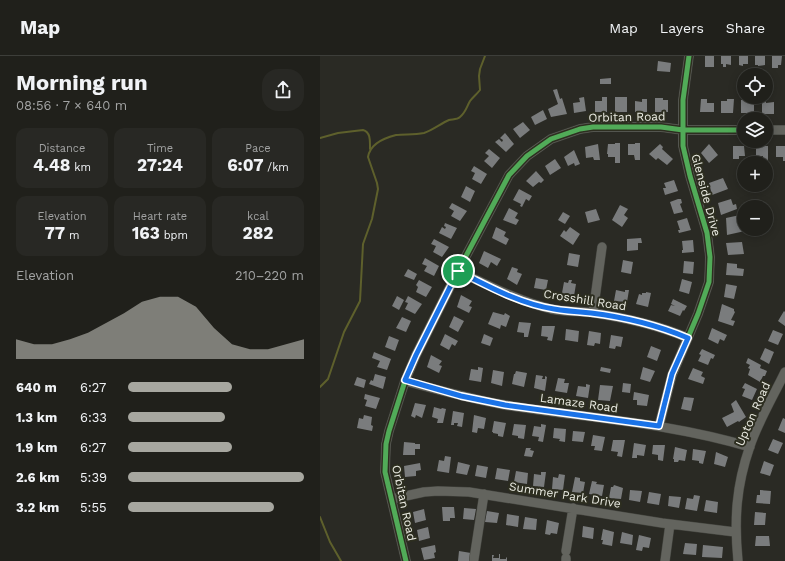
<!DOCTYPE html>
<html lang="en">
<head>
<meta charset="utf-8">
<style>
	body { margin:0; font-family:"Work Sans",sans-serif; background:#282824; color:#f1f3f6; height:100vh; display:flex; flex-direction:column; font-size:15px; white-space:nowrap }
	* { box-sizing:border-box; margin:0 }
	p { font-size:13px; color:#a2a3a3 }
	.icon { flex:none; width:22px; height:22px; fill:none; stroke:currentColor; stroke-width:2; stroke-linecap:round; stroke-linejoin:round }
	.map { position:relative; flex:1; overflow:hidden }
	.side { display:flex; flex-direction:column; background:#20201b; width:320px }
	.side>* { flex:none }
	.controls { position:absolute; left:417px; top:12px; display:grid; gap:8px }
	.controls a { display:grid; place-items:center; width:36px; height:36px; border-radius:50%; background:#20201b; box-shadow:0 2px 10px #0003,0 0 0 1px #3d3e3a; font-size:20px }
	.pin { position:absolute; display:grid; place-items:center; width:34px; height:34px; color:#fff; margin:-17px; border:2px solid #fff; border-radius:50%; box-shadow:0 1px 4px #0007 }
	.round { display:grid; place-items:center; flex:none; width:42px; height:42px; border-radius:16px; background:#282824 }
	.summary { display:flex; align-items:center; justify-content:space-between; height:68px; padding:0 16px }
	h1 { font-size:22px; font-weight:700; line-height:30px }
	.stats { display:grid; grid-template-columns:repeat(3,1fr); gap:6px; height:68px; padding:4px 16px }
	.stats div { display:grid; align-content:center; border-radius:10px; background:#282824; text-align:center }
	.stats b { font-size:17px; font-weight:700 }
	.stats small { font-size:11px; font-weight:400 }
	.stats p { font-size:11px }
	.chart { height:112px; padding:8px 16px }
	.chart p { display:flex; justify-content:space-between }
	.chart svg { width:100%; height:72px; margin-top:4px; fill:#a7a7a0; opacity:.7 }
	ul { padding:0 16px; list-style:none; font-size:13px }
	li { display:grid; grid-template-columns:64px 48px 1fr; align-items:center; height:30px }
	li i { height:10px; border-radius:5px; background:#a7a7a0 }
	header { display:flex; align-items:center; gap:24px; box-sizing:border-box; height:56px; padding:0 20px; background:#20201b; border-bottom:1px solid #3d3e3a }
	header strong { font-size:19px }
	nav { display:flex; gap:22px; margin-inline-start:auto; font-size:14px }
	main { display:flex; flex:1; min-height:0 }
	.map>svg:first-child { display:block }
	.lines { fill:none; stroke-linecap:round; stroke-linejoin:round }
	.stream { stroke:#5e602c; stroke-width:2 }
	.building { fill:#7a7c7d }
	.minor-casing { stroke:#454640; stroke-width:10 }
	.minor { stroke:#63645e; stroke-width:9 }
	.cycleway-casing { stroke:#2d2e20; stroke-width:8 }
	.cycleway { stroke:#51ab58; stroke-width:5 }
	.route-casing { stroke:#fff; stroke-width:8 }
	.route { stroke:#1a73e8; stroke-width:5 }
	.labels { text-anchor:middle; stroke-width:4; stroke-linejoin:round; paint-order:stroke }
	.street-label { font-size:12px; fill:#eaebe2; stroke:#2d2e20 }
</style>
</head>
<body>
<header>
<strong>Map</strong>
<nav><a>Map</a><a>Layers</a><a>Share</a></nav>
</header>
<main>
<section class="side">
<div class="summary"><div><h1>Morning run</h1><p>08:56 · 7 × 640 m</p></div><a class="round"><svg class="icon" aria-label="share" viewBox="0 0 24 24"><path d="M12 15V3M7 8l5-5 5 5M5 13v7h14v-7"/></svg></a></div>
<div class="stats">
<div><p>Distance</p><b>4.48<small> km</small></b></div>
<div><p>Time</p><b>27:24</b></div>
<div><p>Pace</p><b>6:07<small> /km</small></b></div>
</div>
<div class="stats">
<div><p>Elevation</p><b>77<small> m</small></b></div>
<div><p>Heart rate</p><b>163<small> bpm</small></b></div>
<div><p>kcal</p><b>282</b></div>
</div>
<div class="chart"><p><span>Elevation</span>210–220 m</p>
<svg viewBox="0 0 160 44" preserveAspectRatio="none"><path d="M0 44V32L10 35L20 35L30 32L40 28L50 22L60 16L70 9L80 6L90 6L100 12L110 25L120 35L130 38L140 38L150 35L160 32V44z"/></svg>
</div>
<ul>
<li><b>640 m</b>6:27<i style="width:59%"></i></li>
<li><b>1.3 km</b>6:33<i style="width:55%"></i></li>
<li><b>1.9 km</b>6:27<i style="width:59%"></i></li>
<li><b>2.6 km</b>5:39<i style="width:100%"></i></li>
<li><b>3.2 km</b>5:55<i style="width:83%"></i></li>
</ul>
</section>
<div class="map">
<svg width="465" height="505" viewBox="0 0 465 505">
	<rect width="100%" height="100%" fill="#2a2a24"/>
	<g class="lines">
		<path class="stream" d="M0,82l18,-5 25,-3c8,2 7,12 7,19
			M0,331l8,-8 16,-47 16,-31 3,-57 9,-25 6,-30 -1,-6 -9,-26c2,-13 16,-19 28,-22 9,-1 18,0 28,-2 9,-3 16,-9 25,-13 3,-1 8,0 11,-3 6,-5 7,-11 10,-16 3,-4 7,-7 10,-11l-1,-14 1,-7 5,-13
			M0,461l10,25 11,19"/>
	</g>
	<path class="building" d="M385,0h9v11h-9z
		M401,0h10v9l-5,-1v3h-3v-3h-2z
		M419,0h9v8h-5v2l-4,-1z
		M435,0h10v9l-7,1v-1h-3z
		M452,0h10l-1,9h-3v3h-6z
		M338,5l13,2 -1,9 -13,-1z
		M291,22v6h-11v-5z
		M237,33l3,10 2,-1 5,16 -16,3 -3,-8 10,-5 -5,-14z
		M264,41l2,14 -12,2 -1,-10 7,-1 -1,-4z
		M282,41h5v15h-12v-11h7z
		M295,41h12v15h-12z
		M335,42h8v2h5v12h-13z
		M322,43h5v13h-12v-11l7,1z
		M381,43h6v4h7v9h-14z
		M407,43h7l-1,14h-12v-12h6z
		M421,44h6v3h2v-2h5v12h-13z
		M442,44h4v3l8,-1v12h-12z
		M223,54l4,9 -12,6 -4,-8z
		M203,66l7,8 -10,8 -7,-9z
		M185,77l9,11 -8,8 -11,-10 4,-3 3,3 1,-2 -3,-2z
		M295,87h5v20h-5v-6h-7v-3h-1l1,-10h7z
		M315,87h5v17h-5l-1,-5h-6v-11h7z
		M278,88l2,16h-6l-1,-3 -7,1 -1,-11z
		M340,88l3,3 -1,2 11,10 -6,6 -9,-7 -2,2 -7,-6z
		M389,88l9,11 -9,8 -8,-10z
		M413,90h11l1,10h-6v3h-6z
		M436,90h12v17h-5v-7h-7z
		M456,90h9v15h-2v-4h-7z
		M169,93l11,9 -8,10 -8,-7 5,-5 -4,-3z
		M254,94l6,14 -5,2 -1,-3 -6,3 -4,-9z
		M235,103l6,9 -11,7 -5,-9z
		M154,110l13,8 -6,10 -9,-5 3,-6 -4,-2z
		M216,115l8,9 -3,3 -2,-1 -6,5 -7,-6z
		M403,122l5,11 -16,6 -3,-12z
		M354,124l4,11 -13,4 -2,-7h3l-2,-5z
		M146,130l9,5 -5,11 -9,-5z
		M199,133l13,7 -3,5 -3,-2 -4,8 -2,-1 1,-2 -8,-4z
		M358,143h3l1,4 -2,1 3,8 -9,2 -4,-12z
		M411,143l2,6 3,-1 1,5 -16,6 -3,-12z
		M132,147l15,8 -7,10 -9,-5 3,-5 -5,-3z
		M300,149l8,4 -4,6 4,3 -6,9 -10,-7z
		M189,152l9,5 -3,5 4,2 -3,5 -13,-5z
		M276,153l4,11 -12,3 -3,-11z
		M243,156l7,4 -5,8 -7,-4z
		M420,159l2,11h1l2,5 -18,4 -1,-17z
		M367,162l4,12 -12,3 -1,-3h2l-3,-9z
		M125,167l12,5 -6,11 -12,-6 3,-6 3,2 1,-2 -2,-1z
		M176,171l10,5 -2,4 5,3 -3,6 -14,-7z
		M250,171l10,7 -7,11 -13,-9 4,-6 2,2z
		M321,182l1,5h-4v7l-11,1v-12z
		M114,183l15,8 -7,10 -9,-5 3,-6 -5,-2z
		M373,184l1,12 -12,1v-3h1l-1,-9z
		M422,186l2,12 -16,1 -2,-12z
		M164,195l17,8 -4,7 -6,-4 -3,6 -9,-5z
		M249,197l11,2 -2,12 -11,-2z
		M105,202l14,8 -5,10 -10,-5 3,-5 -5,-2z
		M303,204l10,2 -2,12 -10,-2z
		M364,205l10,1 -1,12 -10,-1z
		M407,207l10,1v4l7,1 -1,7 -17,-1z
		M192,211l6,2 -1,3 5,2 -5,11 -10,-6z
		M88,213l9,5 -3,6 -10,-4z
		M216,222l12,2 -2,10 -12,-2z
		M362,223l10,3 -3,12 -10,-3z
		M99,224l13,7 -6,10 -10,-5 2,-5 -2,-2z
		M249,224h3l-1,3 5,1 -2,12 -12,-3 2,-11 4,1z
		M406,228l11,2 -3,13 -10,-2z
		M296,234l9,2v-2h4l-2,12 -13,-1z
		M326,236l5,1 -3,14 -12,-3 3,-10 3,1v-2h4z
		M141,239l11,6 -3,5 3,1 -3,6 -12,-6z
		M77,240l7,4 -5,10 -7,-4z
		M88,240l14,8 -7,10 -10,-5 3,-6 -3,-1z
		M353,243l14,7 -3,5 -1,-1 -3,6 -12,-5 3,-6 4,1 -4,-2z
		M402,248l12,5v2l1,1 -4,8 4,1 -2,5 -15,-5z
		M464,255l1,1v14l-7,-5z
		M173,256l11,3 1,-2 5,3 -4,11 -5,-2 -1,4 -12,-5z
		M134,260l10,5 -6,11 -9,-5z
		M82,261l9,4 -5,11 -10,-4z
		M199,266l12,1 -3,14h-4v-4l-7,-1z
		M222,270h13l-3,15 -5,-1 1,-3 -7,-1z
		M392,272l15,7 -3,6 -4,-2 -2,5 -10,-5z
		M246,273l13,2 -1,11 -13,-2z
		M453,274l10,4 -5,11 -10,-4z
		M269,275l12,2 -1,11 -5,-1 -1,3 -7,-1z
		M125,278l13,7 -3,5 -3,-2 -3,6 -9,-5z
		M164,278l9,4 -3,8 -9,-3z
		M291,279l12,2 -2,10 -5,-1 -1,3 -6,-1z
		M69,280l10,4 -4,11 -10,-4z
		M331,290l10,4 -4,11 -10,-4z
		M445,292l9,4 -5,12 -9,-5z
		M382,293l13,6 -2,4 -2,-1 -3,7 -10,-4 3,-6 -2,-1z
		M54,296l17,7 -4,11 -10,-3 3,-6 -8,-3z
		M111,299l11,6 -3,4 3,1 -3,7 -12,-6z
		M428,302l13,7 -1,3 7,3 -2,5h-2l-3,6 -12,-7 2,-6 -2,-1 2,-3 -4,-2z
		M158,311l5,1 -2,14 -12,-2 2,-11 7,1z
		M281,311l10,2 -1,4 -10,-2z
		M323,311l12,4 -5,11 -10,-3z
		M373,312l10,4 -2,4 4,2 -2,6 -15,-5z
		M173,314l11,2 -2,14 -11,-3z
		M196,315l11,2 -3,14 -12,-3 2,-10h1z
		M55,318l11,3 -3,12 -14,-5 2,-4 2,1z
		M216,319l7,1 -1,3h3v-3l2,1 -2,14 -11,-3z
		M37,321l9,3 -2,8 -10,-3z
		M238,322l7,1 -1,4h5l-2,10 -12,-2z
		M303,327l8,1 -1,9 -8,-1z
		M425,327l12,6 -5,11 -10,-4 3,-7 -3,-1z
		M266,328l4,1 -2,13 -12,-2 2,-10 8,1z
		M280,329l13,1 -3,15 -12,-1z
		M314,336l15,3 -2,11 -10,-1v-5h-4z
		M45,338l15,4 -4,11 -11,-3 2,-6 -3,-1z
		M364,341l10,1 -3,13 -10,-2z
		M416,344l10,17 -7,5 -1,-1 -11,6 -5,-9 12,-6 -3,-8z
		M95,347l11,2 -4,13 -6,-3 -1,3 -4,-2z
		M114,351l7,2 1,-1 4,1 -3,14h-6l1,-4 -6,-2z
		M133,355l11,2 -2,14 -5,-1 1,-3h-4v2h-3z
		M44,359l8,2 -1,8 2,1 -1,5 -15,-3 2,-10 4,1z
		M154,359l12,3 -2,11 -6,-1 -1,5 -5,-1z
		M463,362l2,1v14l-7,-3z
		M174,365l12,2 -3,14 -5,-1v-2l-5,-1v-1h-1z
		M194,368l12,1 -2,14 -6,-1v-2l-6,-1z
		M221,368l5,1 -3,17 -5,-1 1,-4 -7,-1 2,-10 7,1z
		M234,372l12,1 -1,13 -6,-1 1,-2 -7,-1z
		M253,375l12,1 -2,10 -11,-1z
		M273,379l12,2 -3,14 -8,-1 1,-4h-4z
		M453,383l10,4 -5,11 -10,-4z
		M293,384h12l-3,17 -5,-1 1,-4 -7,-1z
		M84,386l11,1v1h5v5h-5v6h-12z
		M314,387l12,2 -2,11 -7,-1v3h-5z
		M333,389h12l-2,16 -5,-1v-5l-6,-1z
		M355,391l12,3 -2,11 -6,-1 -1,2h-4v-3h-1z
		M206,392h5l-1,2 4,1 -2,6 -8,-1z
		M373,393l13,2 -3,13 -4,-1v-2l-7,-1z
		M396,396l12,5 -3,10 -11,-3z
		M125,400l6,1 -2,16 -12,-2 2,-11 5,1z
		M444,405l10,4 -4,11 -10,-3z
		M138,406l12,3 -3,10 -11,-2z
		M100,407l1,7 -5,1v5l-11,1 -1,-11z
		M157,409l11,2 -2,11 -11,-2z
		M177,412l13,2 -2,11 -13,-2z
		M196,415l12,2 -1,11 -13,-2z
		M221,416h5l-2,15 -11,-1 1,-12 7,1z
		M239,418l6,1 -2,15 -11,-1 1,-12 5,1z
		M255,421l5,1v3l5,1 -2,11 -11,-1z
		M272,425l5,1 -1,2 8,1 -2,11 -13,-2z
		M294,429l9,3 -2,11 -12,-1 2,-11h2z
		M310,434l12,1 -2,11 -11,-2z
		M440,434l11,1 -1,13 -14,-1 1,-8h3z
		M329,436l12,2 -2,11 -12,-2z
		M374,439l6,1 -3,15 -12,-2 2,-11 6,1z
		M349,440l12,1 -2,11 -11,-2z
		M386,444l12,2 -1,11 -13,-2z
		M122,451h12l1,11h-5v3h-7z
		M144,452l12,1 -2,11 -11,-1z
		M104,453l2,11 -11,3 -2,-11z
		M167,455l12,2 -2,10 -12,-1z
		M435,456l11,1 -1,12h-11z
		M187,458l12,2 -1,11 -12,-2z
		M205,461l12,2 -1,11 -13,-1z
		M227,464l12,3 -2,11 -6,-1 -1,2 -5,-1z
		M263,470l11,2 -1,11 -11,-2z
		M108,471l2,11 -11,3 -2,-11z
		M283,473l11,3 -2,14 -10,-2 1,-4h-2z
		M302,476l11,3 -1,10 -12,-2z
		M319,479l12,3 -2,10 -6,-1 -1,4 -6,-1z
		M436,480h13l1,10h-15z
		M365,487l12,1 -1,11 -13,-1z
		M115,489l1,7 -2,1 1,5 -11,2 -3,-12z
		M383,489l20,2 -1,11 -20,-1z
		M139,495l12,2 -1,8h-12z
		M179,498h1v5h6v-2l1,1v3h-15v-6h2l-1,3h6z"/>
	<g class="lines">
		<g class="minor-casing">
			<path id="minor" d="M446,74h19
				M138,215c30,14 60,30 93,38 14,3 29,2 43,4 32,5 64,12 94,25
				M273,257l9,-66
				M85,325c33,9 66,18 100,24 82,13 165,18 245,42
				M339,370l13,-51 26,-61 11,-32 1,-25 -3,-24 -17,-57 -7,-30v-46l6,-44
				M72,443l32,-7 14,-1 31,1 193,31 73,9
				M246,495l7,-43
				M154,503l10,-65
				M86,505l-21,-89 1,-28 3,-13 16,-50 11,-26 42,-84 51,-96 18,-19 24,-17 29,-10 13,-2h68l22,3h61
				M246,505v-3
				M345,505l5,-37
				M418,505c-4,-41 -2,-75 12,-115 8,-24 24,-51 35,-74"/>
		</g>
		<use href="#minor" class="minor"/>
		<g class="cycleway-casing">
			<path id="cycleway" d="M339,370l13,-51 26,-61 11,-32 1,-25 -3,-24 -17,-57 -7,-30v-46l6,-44
				M86,505l-21,-89 1,-28 3,-13 16,-50 11,-26 42,-84 51,-96 18,-19 24,-17 29,-10 13,-2h68l22,3h61"/>
		</g>
		<use href="#cycleway" class="cycleway"/>
	</g>
	<g class="lines">
		<g class="route-casing">
			<path id="route" d="M138,215c30,15 62,33 96,38 12,2 25,3 37,4 33,4 66,12 97,25l-16,36 -13,52 -154,-21 -44,-9 -56,-16 11,-25z"/>
		</g>
		<use href="#route" class="route"/>
	</g>
	<g class="labels">
		<g class="street-label">
			<text transform="translate(307 61) rotate(-1)" y="4">Orbitan Road</text>
			<text transform="translate(386 139) rotate(75)" y="4">Glenside Drive</text>
			<text transform="translate(265 244) rotate(9)" y="4">Crosshill Road</text>
			<text transform="translate(259 347) rotate(8)" y="4">Lamaze Road</text>
			<text transform="translate(433 358) rotate(-66)" y="4">Upton Road</text>
			<text transform="translate(245 439) rotate(9)" y="4">Summer Park Drive</text>
			<text transform="translate(84 447) rotate(78)" y="4">Orbitan Road</text>
		</g>
	</g>
</svg>
<div class="controls">
<a><svg class="icon" aria-label="locate" viewBox="0 0 24 24"><circle cx="12" cy="12" r="6"/><path d="M12 2v4M12 18v4M2 12h4M18 12h4"/></svg></a>
<a><svg class="icon" aria-label="layers" viewBox="0 0 24 24"><path d="M12 4l9 5-9 5-9-5zM3 14l9 5 9-5"/></svg></a>
<a>+</a>
<a>−</a>
</div>
<div class="pin" style="left:138px;top:215px;background:#1e9e55"><svg class="icon" aria-label="arrive" viewBox="0 0 24 24"><path d="M6 21V4h12l-3 4 3 4H6"/></svg></div>
</div>
</main>
</body>
</html>
